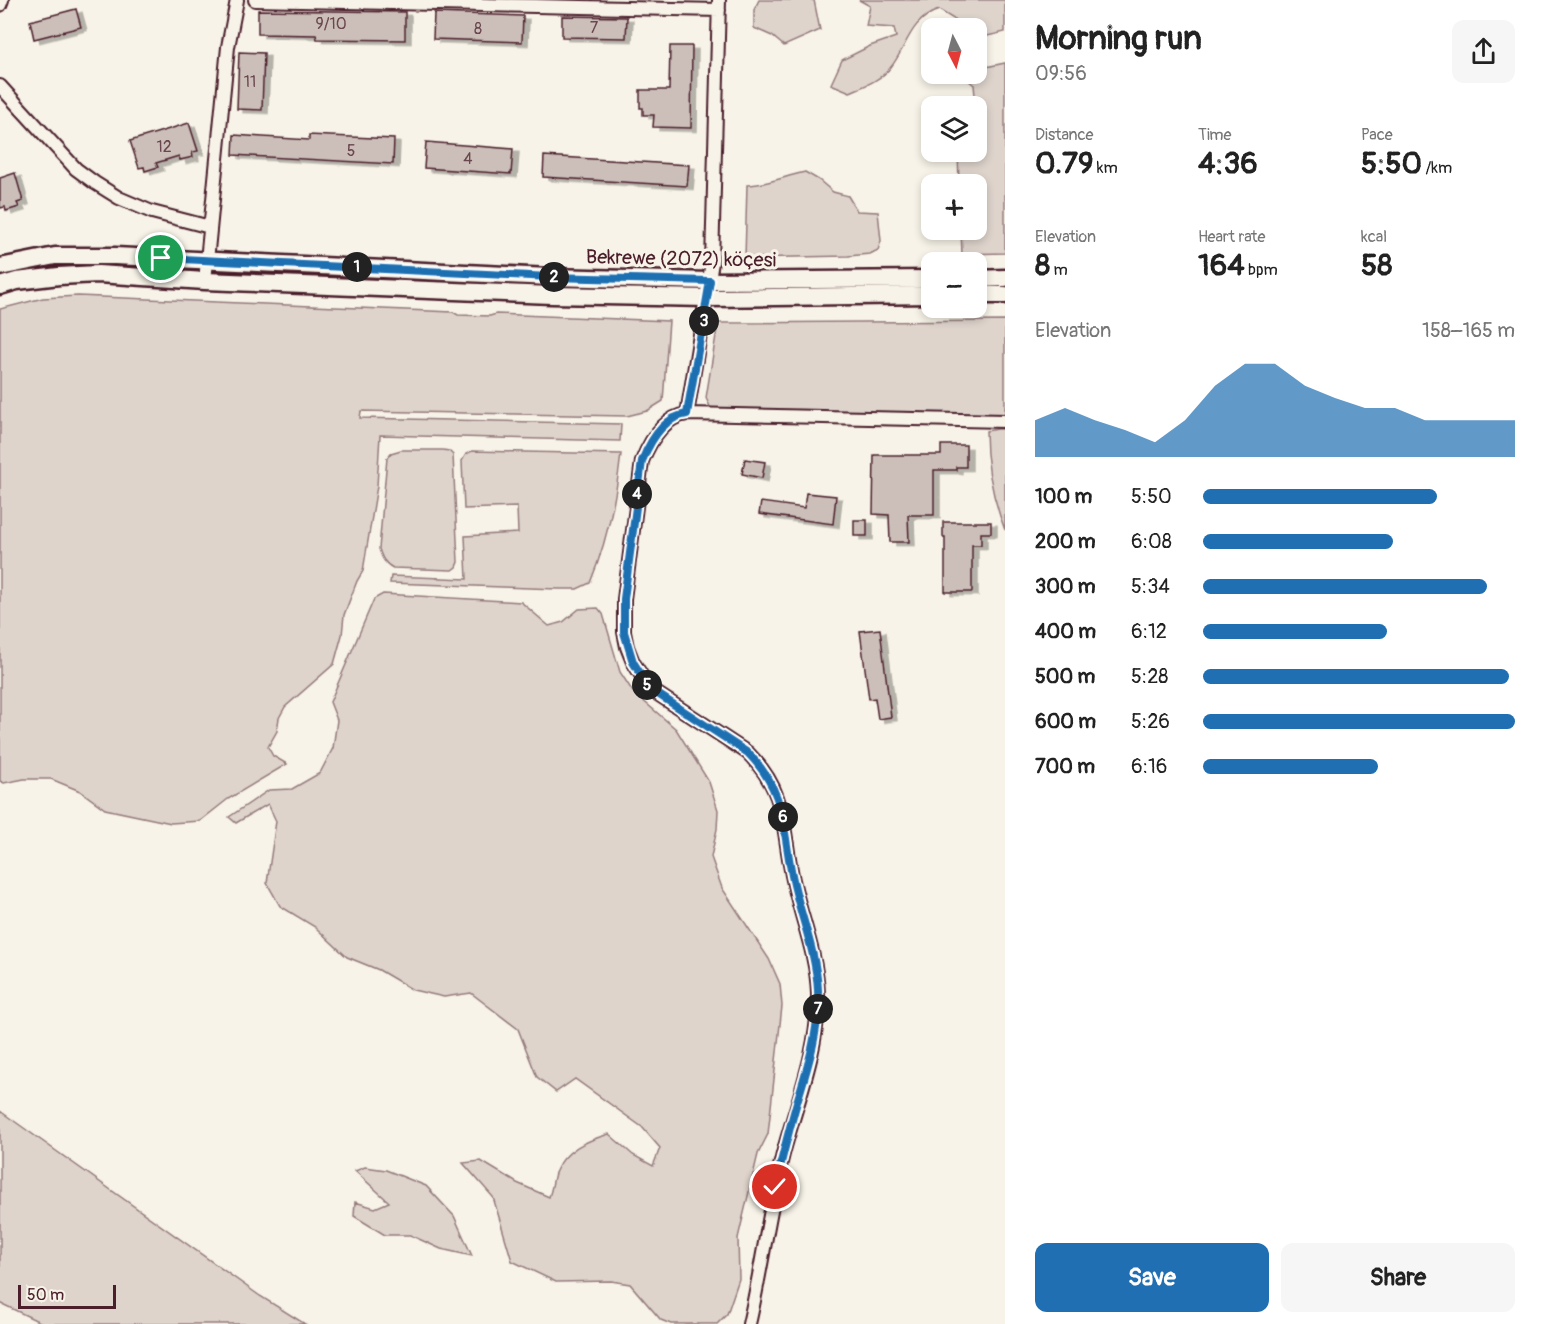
<!DOCTYPE html>
<html lang="en">
<head>
<meta charset="utf-8">
<style>
	body { margin:0; font-family:Pangolin,sans-serif; background:#f6f6f6; color:#222; height:100vh; display:flex; flex-direction:column; font-size:22px; white-space:nowrap }
	* { box-sizing:border-box; margin:0 }
	p { font-size:20px; color:#767676 }
	.icon { flex:none; width:33px; height:33px; fill:none; stroke:currentColor; stroke-width:2; stroke-linecap:round; stroke-linejoin:round }
	.map { position:relative; flex:1; overflow:hidden }
	.details { display:flex; flex-direction:column; background:#fff; width:540px }
	.details>* { flex:none }
	.needle { width:39px; rotate:174deg }
	.fabs { position:absolute; left:921px; top:18px; display:grid; gap:12px }
	.fabs a { display:grid; place-items:center; width:66px; height:66px; border-radius:12px; background:#fff; box-shadow:0 3px 9px #0003; font-size:30px }
	.scale { position:absolute; left:18px; bottom:15px; width:98px; box-sizing:border-box; padding-left:6px; border:3px solid #4a1f2b; border-top:0; font-size:16px; line-height:21px; white-space:nowrap; color:#4a1f2b; -webkit-text-stroke:4px #f7f3e8; paint-order:stroke }
	.pin { position:absolute; display:grid; place-items:center; width:51px; height:51px; color:#fff; margin:-26px; border:3px solid #fff; border-radius:50%; box-shadow:0 2px 6px #0007 }
	.km { position:absolute; width:30px; height:30px; margin:-15px; border-radius:50%; background:#222; color:#fff; font-size:16px; line-height:30px; text-align:center }
	.round { display:grid; place-items:center; flex:none; width:63px; height:63px; border-radius:12px; background:#f6f6f6 }
	.summary { display:flex; align-items:center; justify-content:space-between; height:102px; padding:0 30px }
	h1 { font-size:33px; font-weight:800; line-height:45px }
	.stats { display:grid; grid-template-columns:repeat(3,1fr); gap:9px; height:102px; padding:6px 30px }
	.stats div { display:grid; align-content:center }
	.stats b { font-size:30px; font-weight:800 }
	.stats small { font-size:16px; font-weight:400 }
	.stats p { font-size:16px }
	.chart { height:168px; padding:12px 30px }
	.chart p { display:flex; justify-content:space-between }
	.chart svg { width:100%; height:108px; margin-top:6px; fill:#1f6fb2; opacity:.7 }
	.action { display:flex; gap:12px; margin-top:auto; padding:12px 30px }
	.action a { flex:1; height:69px; border-radius:12px; background:#1f6fb2; color:#fff; font-size:24px; font-weight:800; line-height:69px; text-align:center }
	.action a+a { background:#f6f6f6; color:#222 }
	ul { padding:0 30px; list-style:none; font-size:20px }
	li { display:grid; grid-template-columns:96px 72px 1fr; align-items:center; height:45px }
	li i { height:15px; border-radius:8px; background:#1f6fb2 }
	main { display:flex; flex:1; min-height:0 }
	.map>svg:first-child { display:block }
	.green { fill:#ded4cc; stroke:#947a7c; stroke-width:1.5 }
	.building { fill:#ccbfb9; stroke:#4a1f2b; stroke-width:1.5; filter:url(#shadow) }
	.lines { fill:none; stroke-linecap:round; stroke-linejoin:round }
	.minor-casing { stroke:#4a1f2b; stroke-width:16 }
	.secondary-casing { stroke:#4a1f2b; stroke-width:21 }
	.minor { stroke:#f7f3e8; stroke-width:12 }
	.secondary { stroke:#f7f3e8; stroke-width:16 }
	.route-casing { stroke:#fff; stroke-width:12 }
	.route { stroke:#1f6fb2; stroke-width:8 }
	.labels { text-anchor:middle; stroke-width:6; stroke-linejoin:round; paint-order:stroke }
	.number-label { font-size:16px; fill:#6a474e }
	.street-label { font-size:20px; fill:#4a1f2b; stroke:#f7f3e8 }
</style>
</head>
<body>
<main>
<div class="map">
<svg width="1005" height="1324" viewBox="0 0 1005 1324">
	<defs>
		<filter id="shadow"><feDropShadow dx="6" dy="3.5" stdDeviation="0" flood-color="#0004"/></filter>
	</defs>
	<rect width="100%" height="100%" fill="#f7f3e8"/>
	<filter id="ink" filterUnits="userSpaceOnUse"><feTurbulence type="fractalNoise" baseFrequency=".0167" numOctaves="2"/><feDisplacementMap in="SourceGraphic" scale="12" xChannelSelector="R" yChannelSelector="G"/><feConvolveMatrix kernelMatrix="1 2 1 2 8 2 1 2 1" color-interpolation-filters="sRGB"/></filter>
	<g filter="url(#ink)">
		<path class="green" d="M759,0h55l6,30 -36,16 -12,-10 -18,-8v-18z
			M859,0h146v32l-22,5 -6,-3 -1,-6h-8l-29,-18c-29,9 -32,37 -48,57 -10,13 -27,19 -41,25l-19,-8 11,-24 28,-14 26,-9 -2,-9 -28,-2 4,-20z
			M1005,63v190l-43,1 -1,-24h15v-46h-17l-1,-32h18v-46l-2,-21 -7,-6v-5h9l1,-5z
			M805,172l14,8 14,12 15,4 9,15 21,1 3,29 -3,9 -8,4 -22,2 -103,2 2,-73c20,0 38,-9 58,-13z
			M78,296l375,16 5,3 32,1 6,-2 173,7 -6,80 -16,10 -20,5 -266,-5 -1,7 261,6 -1,17 -240,-6 -3,51 -14,85 -6,10 -13,34 -2,20 -8,29 -49,43 -6,11 -2,13 -9,16 5,9 14,8 -59,35 -28,22 -29,2 -66,-14 -25,-18 -29,-12h-27l-20,4 -4,-2v-472l43,-11z
			M1005,321v95l-293,-5 -6,-13 12,-75z
			M998,429h7v101c-12,-31 -19,-66 -19,-99z
			M401,450h42l6,1 4,4 5,107 -2,5 -4,3 -59,-2c-9,-5 -11,-10 -14,-19l8,-91 4,-5z
			M472,451l149,3c-5,44 -14,88 -31,129l-13,6h-19l-168,-6 1,-7 76,3 -2,-43 53,-3 -1,-26 -53,2 -2,-48 4,-7z
			M383,594l138,8 28,24 14,-4 16,-13 19,-1 5,6 17,58 13,20 43,37 33,53 9,28 -1,19 -6,28 11,31 47,71 11,25 2,22 -14,128 -10,20 -20,84 1,41 -12,35 -10,10h-46l-10,-4 -31,-36 -19,-3 -55,1 -44,-21 -19,-64 -30,-34 18,-2 36,22 32,14c3,-8 4,-17 6,-24 10,-24 31,-32 54,-39l24,21 20,11 7,-18 -18,-21 -67,-48 -19,13 -19,-15 -19,-48 -47,-36 -27,4 -31,-7 -34,-20 -32,-13 -32,-30 -35,-21 -13,-23 9,-62 -8,-17 -32,19 -7,-6 40,-27 23,-1 28,-16 13,-25 4,-28 -7,-18 44,-103z
			M0,1111l260,185 45,28h-261l-44,-21z
			M365,1167l21,3 40,16 28,30 18,40 -31,-7 -31,-14h-25l-31,-19 1,-14 20,6 14,-6 -34,-31z"/>
		<path class="building" d="M76,9l5,18 -47,12 -4,-18z
			M258,10l147,2v28l-88,-1 -1,-4 -58,-1z
			M434,13l89,3 -1,26 -89,-3z
			M562,16l65,1 -1,21 -64,-1z
			M670,46h22l-1,82 -38,-1 1,-12h-11v-7h-3v-18h29z
			M239,52l25,1 -2,57 -25,-1z
			M189,123l9,28 -6,1 1,5 -13,3 -1,-4 -23,7 2,4 -13,4 -1,-4 -5,1 -9,-27z
			M234,135l75,5v-5l85,4 -1,25 -160,-9z
			M426,142l87,7 -2,25 -87,-6z
			M544,156l145,9 -2,21 -144,-9z
			M15,173l8,28 -6,2 2,4 -13,4 -1,-4 -5,1v-30z
			M941,445h25v22h-10v3h-22v45h-26l1,27h-19l-1,-27 -16,-1 1,-59h67z
			M745,459l20,3 -3,16 -20,-4z
			M806,493l30,3 -3,28 -74,-10 2,-12 43,6z
			M854,520h13v16h-13z
			M943,522h48v11h-10v12h-9v47h-27v-55h-2z
			M880,629l11,88 -13,2 -3,-21 -6,1 -9,-68z"/>
		<g class="lines">
			<g class="minor-casing">
				<path id="minor" d="M255,0l464,10
					M0,5l2,-5
					M0,86l76,83 19,14 24,15 33,14 58,15
					M205,281l23,-234 9,-47
					M687,414l25,-152 7,-262
					M749,1324c13,-56 20,-114 34,-170 14,-53 36,-105 35,-160 -1,-42 -20,-83 -27,-124 -9,-49 -6,-80 -43,-117l-98,-64 -17,-27 -6,-15 -3,-15v-33l18,-138c8,-20 22,-44 45,-47l318,7"/>
			</g>
			<g class="secondary-casing">
				<path id="secondary" d="M0,267l55,-11h60l435,21 160,4 222,-2
					M976,279l29,-1
					M0,286l17,-5 42,-5 39,-2 107,7 347,14 155,3 225,-3
					M976,295h29"/>
			</g>
			<use href="#minor" class="minor"/>
			<use href="#secondary" class="secondary"/>
		</g>
	</g>
	<g class="lines" filter="url(#ink)">
		<g class="route-casing">
			<path id="route" d="M161,258l389,19 160,4 -23,133c-23,3 -37,27 -45,47l-18,138v33l9,30 17,27 98,64c37,38 34,69 43,117 7,41 25,79 27,120 2,39 -10,76 -21,112 -8,28 -15,56 -22,85"/>
		</g>
		<use href="#route" class="route"/>
	</g>
	<g class="labels">
		<g class="number-label">
			<text x="331" y="29">9/10</text>
			<text x="594" y="33">7</text>
			<text x="478" y="34">8</text>
			<text x="250" y="87">11</text>
			<text x="164" y="152">12</text>
			<text x="351" y="156">5</text>
			<text x="468" y="164">4</text>
		</g>
		<g class="street-label">
			<text transform="translate(681 258) rotate(1)" y="7">Bekrewe (2072) köçesi</text>
		</g>
	</g>
</svg>
<div class="fabs">
<a><svg class="needle" viewBox="-14 -14 28 28"><path d="M0-13l5 13h-10z" fill="#e53935"/><path d="M0 13l5-13h-10z" fill="#767676"/></svg></a>
<a><svg class="icon" aria-label="layers" viewBox="0 0 24 24"><path d="M12 4l9 5-9 5-9-5zM3 14l9 5 9-5"/></svg></a>
<a>+</a>
<a>−</a>
</div>
<div class="scale">50 m</div>
<div class="pin" style="left:161px;top:258px;background:#1e9e55"><svg class="icon" aria-label="arrive" viewBox="0 0 24 24"><path d="M6 21V4h12l-3 4 3 4H6"/></svg></div>
<div class="pin" style="left:775px;top:1187px;background:#d93025"><svg class="icon" aria-label="check" viewBox="0 0 24 24"><path d="M5 12l5 5 9-10"/></svg></div>
<b class="km" style="left:357px;top:267px">1</b>
<b class="km" style="left:554px;top:277px">2</b>
<b class="km" style="left:704px;top:321px">3</b>
<b class="km" style="left:637px;top:494px">4</b>
<b class="km" style="left:647px;top:685px">5</b>
<b class="km" style="left:783px;top:817px">6</b>
<b class="km" style="left:818px;top:1009px">7</b>
</div>
<section class="details">
<div class="summary"><div><h1>Morning run</h1><p>09:56</p></div><a class="round"><svg class="icon" aria-label="share" viewBox="0 0 24 24"><path d="M12 15V3M7 8l5-5 5 5M5 13v7h14v-7"/></svg></a></div>
<div class="stats">
<div><p>Distance</p><b>0.79<small> km</small></b></div>
<div><p>Time</p><b>4:36</b></div>
<div><p>Pace</p><b>5:50<small> /km</small></b></div>
</div>
<div class="stats">
<div><p>Elevation</p><b>8<small> m</small></b></div>
<div><p>Heart rate</p><b>164<small> bpm</small></b></div>
<div><p>kcal</p><b>58</b></div>
</div>
<div class="chart"><p><span>Elevation</span>158–165 m</p>
<svg viewBox="0 0 160 44" preserveAspectRatio="none"><path d="M0 44V29L10 24L20 29L30 33L40 38L50 29L60 15L70 6L80 6L90 15L100 20L110 24L120 24L130 29L140 29L150 29L160 29V44z"/></svg>
</div>
<ul>
<li><b>100 m</b>5:50<i style="width:75%"></i></li>
<li><b>200 m</b>6:08<i style="width:61%"></i></li>
<li><b>300 m</b>5:34<i style="width:91%"></i></li>
<li><b>400 m</b>6:12<i style="width:59%"></i></li>
<li><b>500 m</b>5:28<i style="width:98%"></i></li>
<li><b>600 m</b>5:26<i style="width:100%"></i></li>
<li><b>700 m</b>6:16<i style="width:56%"></i></li>
</ul>
<div class="action"><a>Save</a><a>Share</a></div>
</section>
</main>
</body>
</html>
